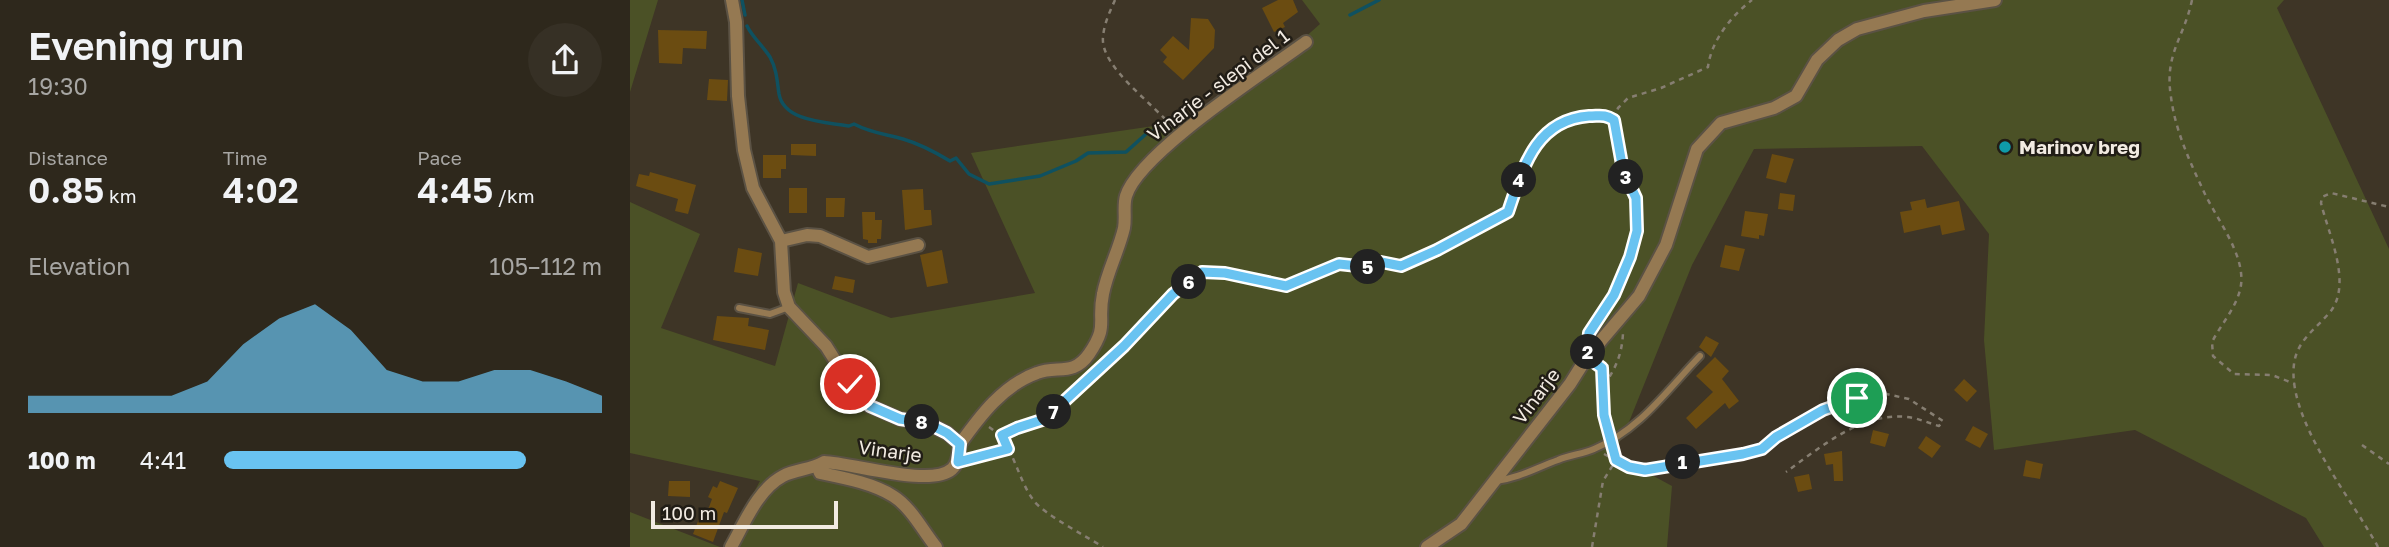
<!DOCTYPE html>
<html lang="en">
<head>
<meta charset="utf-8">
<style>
	body { margin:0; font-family:"Golos Text",sans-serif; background:#363025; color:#f1f3f6; height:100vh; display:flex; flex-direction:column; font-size:26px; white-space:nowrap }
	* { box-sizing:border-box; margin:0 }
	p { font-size:23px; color:#a7a6a3 }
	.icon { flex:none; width:38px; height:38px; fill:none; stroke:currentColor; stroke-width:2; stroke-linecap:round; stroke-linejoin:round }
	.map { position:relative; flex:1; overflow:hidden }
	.drawer { display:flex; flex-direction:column; background:#2e281c; width:630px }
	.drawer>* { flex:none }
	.scale { position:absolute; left:21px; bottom:18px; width:187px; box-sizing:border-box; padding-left:7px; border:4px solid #f2ebe2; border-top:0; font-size:19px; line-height:24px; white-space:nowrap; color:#f2ebe2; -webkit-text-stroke:5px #211d16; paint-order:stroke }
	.pin { position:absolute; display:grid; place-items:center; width:60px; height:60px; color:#fff; margin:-30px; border:4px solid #fff; border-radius:50%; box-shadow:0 2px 7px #0007 }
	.km { position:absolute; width:35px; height:35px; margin:-18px; border-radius:50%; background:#222; color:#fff; font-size:19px; line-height:35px; text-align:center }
	.round { display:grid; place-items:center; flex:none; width:74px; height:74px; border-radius:37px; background:#363025 }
	.headline { display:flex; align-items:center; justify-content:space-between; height:119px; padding:0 28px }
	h1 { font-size:38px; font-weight:600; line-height:52px }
	.figures { display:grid; grid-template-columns:repeat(3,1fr); gap:10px; height:119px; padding:7px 28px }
	.figures div { display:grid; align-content:center }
	.figures b { font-size:35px; font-weight:600 }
	.figures small { font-size:19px; font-weight:400 }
	.figures p { font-size:19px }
	.chart { height:196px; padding:14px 28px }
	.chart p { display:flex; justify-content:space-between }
	.chart svg { width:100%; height:126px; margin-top:7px; fill:#69c3f1; opacity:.7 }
	ul { padding:0 28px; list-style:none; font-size:23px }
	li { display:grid; grid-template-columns:112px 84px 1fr; align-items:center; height:52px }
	li i { height:18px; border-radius:9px; background:#69c3f1 }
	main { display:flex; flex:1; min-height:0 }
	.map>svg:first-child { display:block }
	.green { fill:#4b5126 }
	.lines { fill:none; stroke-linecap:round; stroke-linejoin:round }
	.stream { stroke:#0f5160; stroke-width:3.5 }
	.building { fill:#6b4c11 }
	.service-casing { stroke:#5b5244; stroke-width:10 }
	.minor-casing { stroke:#5b5244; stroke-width:16 }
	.path { stroke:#867e71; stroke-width:2.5; stroke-dasharray:5 5; stroke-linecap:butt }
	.service { stroke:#957952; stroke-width:6 }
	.minor { stroke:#957952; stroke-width:12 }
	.route-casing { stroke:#fff; stroke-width:14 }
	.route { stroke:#69c3f1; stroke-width:9 }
	.culture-dot { fill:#0f9aa8; stroke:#211d16; stroke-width:2.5 }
	.labels { text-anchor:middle; stroke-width:5; stroke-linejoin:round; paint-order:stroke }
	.street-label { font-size:19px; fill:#f2ebe2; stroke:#211d16 }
	.poi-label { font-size:19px; font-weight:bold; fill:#f2ebe2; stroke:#211d16; text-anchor:start }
</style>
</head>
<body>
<main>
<section class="drawer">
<div class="headline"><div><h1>Evening run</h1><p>19:30</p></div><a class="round"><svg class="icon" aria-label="share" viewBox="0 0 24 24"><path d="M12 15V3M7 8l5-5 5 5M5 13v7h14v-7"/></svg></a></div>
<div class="figures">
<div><p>Distance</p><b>0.85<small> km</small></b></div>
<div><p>Time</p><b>4:02</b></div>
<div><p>Pace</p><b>4:45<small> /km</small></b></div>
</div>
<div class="chart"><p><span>Elevation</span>105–112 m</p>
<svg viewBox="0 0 160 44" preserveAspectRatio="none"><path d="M0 44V38L10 38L20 38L30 38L40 38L50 33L60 20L70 11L80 6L90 15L100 29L110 33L120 33L130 29L140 29L150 33L160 38V44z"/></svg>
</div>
<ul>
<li><b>100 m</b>4:41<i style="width:80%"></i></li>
</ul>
</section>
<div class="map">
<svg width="1759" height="547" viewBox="0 0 1759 547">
	<rect width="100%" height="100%" fill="#3e3526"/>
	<path class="green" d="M0,0h28l-28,92z
		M672,0h982l-7,8 112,241v298h-65l-18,-29 -171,-88 -141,20 -10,-110 5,-106 -67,-88 -168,3 -62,116 -67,167 -12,22 59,32 -5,61h-943l36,-66 -130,-28v-251l70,32 -39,94 114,38 23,-83 93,35 144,-25 -64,-140 244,-36 105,-93z
		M0,512l90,35h-90z"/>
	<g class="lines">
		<path class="stream" d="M112,0l3,15
			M720,15l29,-15
			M117,26c6,12 16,20 23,31 7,13 7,24 9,37 5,28 48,28 70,32l5,-2c17,9 31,10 49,15 17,5 32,13 47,22l6,-3 13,16 20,10 51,-8 36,-15 12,-8 38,-1 20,-18 19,-8"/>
	</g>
	<path class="building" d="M648,0h15l5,12 -15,11 2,4 -11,5 -12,-24z
		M561,18l17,1 7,11 -1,18 -31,32 -20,-18 4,-5 -7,-7 13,-14 16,14z
		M28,30l49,1 -1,18 -23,-1 -1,16 -23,-1z
		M79,79l19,1 -1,21 -20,-1z
		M161,144h25v12l-25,-1z
		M1142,154l22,5 -8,24 -20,-5z
		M133,155h23v14h-5v9h-18z
		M20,172l46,13 -8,29 -13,-3 3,-12 -42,-13 3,-12 10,2z
		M159,188h18v25h-18z
		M293,189l1,21h7l1,15 -27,5 -3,-40z
		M1150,193l15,2 -2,16 -15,-2z
		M196,198h19l-1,19h-18z
		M1295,199l2,9 32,-7 6,29 -23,5 -2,-10 -36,8 -4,-21 12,-2 -2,-8z
		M1115,211l23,3 -4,22 -5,-1v4l-18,-3z
		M232,212h13v8h7l-1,19h-4v4h-9v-3l-5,-1z
		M1095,245l20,4 -6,22 -19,-4z
		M108,248l24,5 -4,23 -24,-4z
		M312,250l6,33 -21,4 -7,-32z
		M205,276l20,4 -2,13 -21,-4z
		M87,316l32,2 -1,8 21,4 -4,20 -52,-10z
		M1076,336l13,7 -8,14 -12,-10z
		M1085,357l14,14 -7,8 17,22 -10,8 -4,-6 -29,26 -10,-11 27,-26 -17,-16z
		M1334,379l13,12 -10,11 -13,-12z
		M1343,426l15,8 -8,14 -15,-8z
		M1243,430l16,4 -4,13 -15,-4z
		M1296,436l15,10 -9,12 -14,-10z
		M1212,451l1,30h-9l-1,-17 -7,1 -2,-11z
		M1396,460l17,4 -3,15 -17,-3z
		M1179,474l3,15 -14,3 -4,-15z
		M39,481h21v16l-22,-1z
		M90,481l18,7 -11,25 -3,-1 -11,30 -20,-8 7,-18 5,2 7,-19 -4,-2 5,-11 4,2z"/>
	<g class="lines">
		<g class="service-casing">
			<path id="service" d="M109,308l31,6 19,-7
				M866,481c23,-3 40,-13 62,-21 11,-5 25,-6 36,-11 46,-19 73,-59 106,-93"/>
		</g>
		<g class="minor-casing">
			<path id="minor" d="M151,241l26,-6 13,1 48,21 50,-12
				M330,444c20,-28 43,-59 77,-71 20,-8 36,4 52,-19 20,-29 8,-31 14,-60 4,-22 16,-44 21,-66 2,-11 -1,-22 2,-32 13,-43 139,-124 180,-154
				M188,468l2,5c24,5 52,10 73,23 18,11 30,35 43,51
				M101,547c13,-23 27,-58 52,-71 13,-7 28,-6 41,-14 29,1 107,26 128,7 7,-6 6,-16 8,-25l-13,-11 -20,-10 -27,-4 -30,-13 -20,-22 -24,-38 -37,-39 -5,-15 -3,-51 -28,-53 -9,-38 -6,-54 -2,-74 -4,-22
				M797,547l34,-23 109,-140 17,-27 52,-61 27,-51 31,-96 24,-26 53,-15 22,-12 21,-36 21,-20 19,-11 67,-18 71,-11"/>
		</g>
		<path class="path" d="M485,0c-5,11 -11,24 -12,37 -3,30 51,67 69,90
			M1562,0c-8,38 -28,54 -21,97 4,33 19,65 33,95 13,28 41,62 37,93 -3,21 -20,39 -29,57l1,14 21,18 38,1 23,9
			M959,334l25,-39 16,-38 7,-26 -1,-33 -17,-46 -5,-32 4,-12 10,-10 33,-10 47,-21c3,-26 24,-52 44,-67
			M967,363c12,12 7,52 10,71
			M974,385c12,-17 18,-31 19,-52
			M359,427c25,16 27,50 45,74 11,14 52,35 69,46
			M372,435l15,-7 28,-9 79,-73 49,-52 28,-22 24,1 61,13 53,-22 28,3 14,-5 20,4 36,-16 71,-38c15,-44 28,-92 81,-96 11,-1 15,-2 25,4
			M1732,445l27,19
			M974,454l25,13 16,2 98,-14 19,-6 14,-12 47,-27 59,-17 27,6 34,22 -4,5c-11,-3 -21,-8 -32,-9 -46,-5 -86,30 -121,55
			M341,459l37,-10
			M962,547l11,-66 13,-21 -4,-10
			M1748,547c-26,-48 -91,-127 -84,-183 3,-24 22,-35 36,-52 23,-28 -2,-79 -9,-109l1,-6 9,-4 58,14"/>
		<use href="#service" class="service"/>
		<use href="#minor" class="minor"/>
	</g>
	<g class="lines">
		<g class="route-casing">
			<path id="route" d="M220,384l20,22 30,13 27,4 20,10 13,11 -2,18 50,-13 -6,-14 15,-7 28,-9 79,-73 49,-52 29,-22 23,1 61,13 53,-22 28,3 14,-5 20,4 36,-16 71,-38c15,-44 27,-92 81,-96 12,0 15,-2 25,4l9,50 13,28 1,33 -7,26 -16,38 -25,38 -2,24 15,11 2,47 12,45 13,7 16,3 98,-16 19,-5 14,-12 47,-27 34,-12"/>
		</g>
		<use href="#route" class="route"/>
	</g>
	<circle class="culture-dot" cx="1375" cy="147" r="7"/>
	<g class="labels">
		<g class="street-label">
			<text transform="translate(588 85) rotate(-37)" y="7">Vinarje - slepi del 1</text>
			<text transform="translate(906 396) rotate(-53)" y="7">Vinarje</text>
			<text transform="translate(260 451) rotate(8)" y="7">Vinarje</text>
		</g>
		<g class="poi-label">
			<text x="1389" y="154">Marinov breg</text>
		</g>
	</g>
</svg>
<div class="scale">100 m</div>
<div class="pin" style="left:1227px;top:398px;background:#1e9e55"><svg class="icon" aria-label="arrive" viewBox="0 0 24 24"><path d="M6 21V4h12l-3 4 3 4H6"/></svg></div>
<div class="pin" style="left:220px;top:384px;background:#d93025"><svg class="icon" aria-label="check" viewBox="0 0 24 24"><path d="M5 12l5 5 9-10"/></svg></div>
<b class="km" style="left:1053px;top:462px">1</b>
<b class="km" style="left:958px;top:352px">2</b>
<b class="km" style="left:996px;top:177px">3</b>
<b class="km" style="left:889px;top:180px">4</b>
<b class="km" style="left:738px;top:267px">5</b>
<b class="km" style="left:559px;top:282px">6</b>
<b class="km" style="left:424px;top:412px">7</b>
<b class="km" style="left:292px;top:422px">8</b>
</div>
</main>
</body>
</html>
